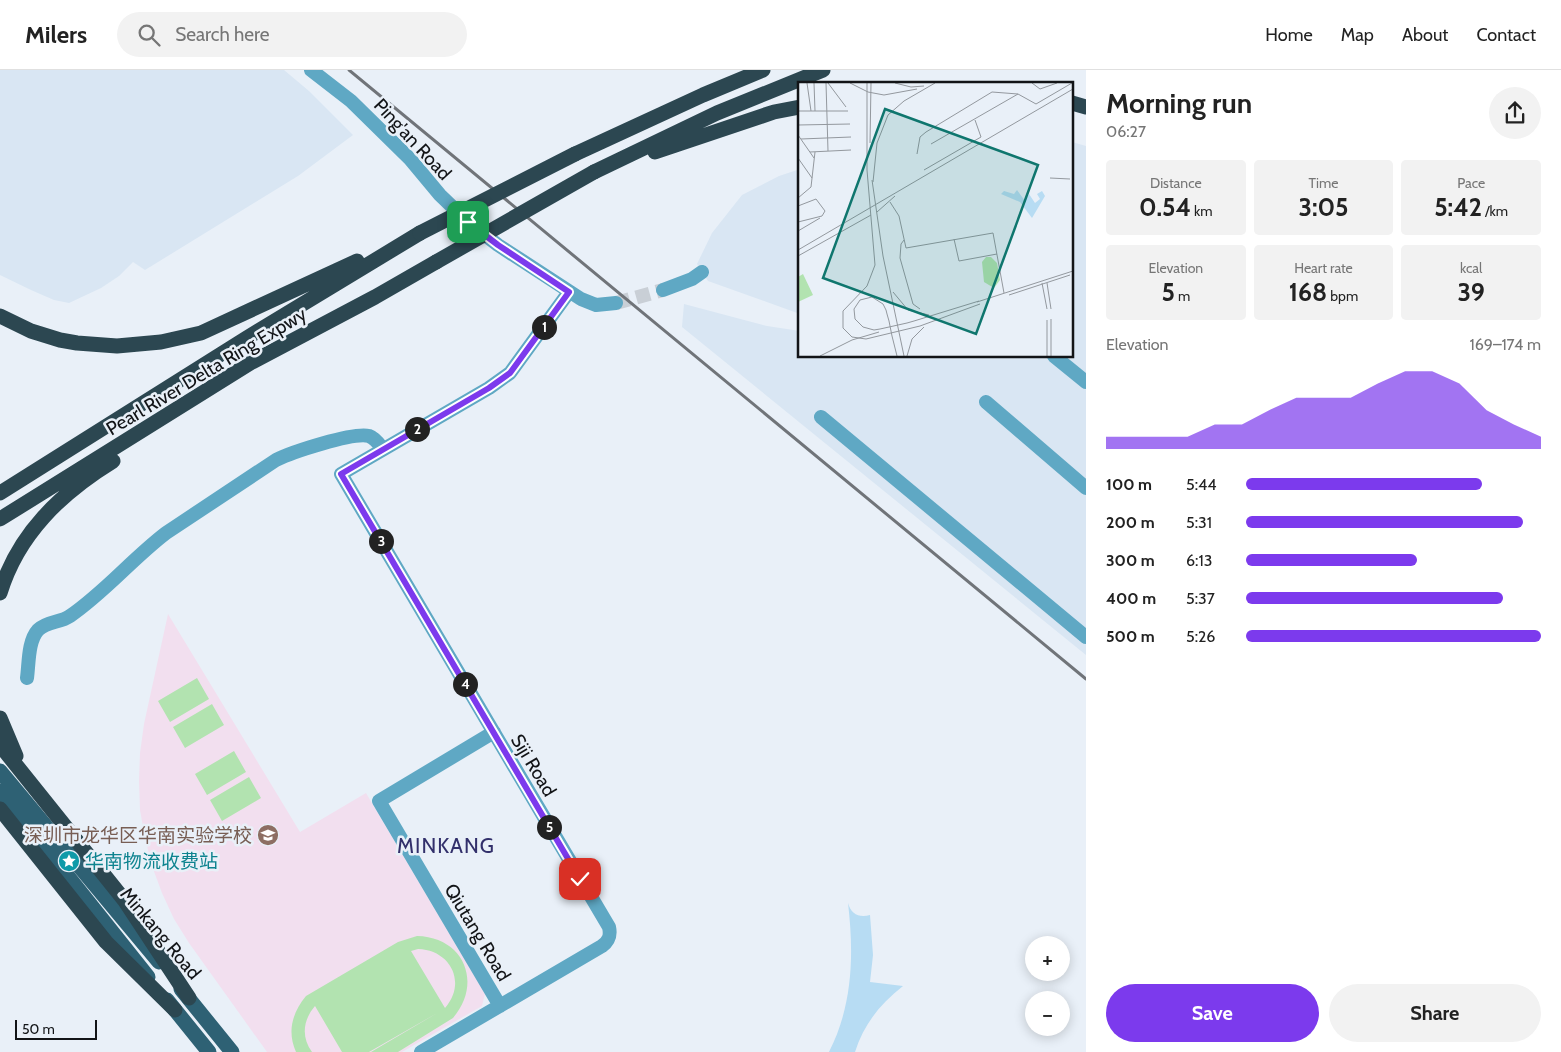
<!DOCTYPE html>
<html lang="en">
<head>
<meta charset="utf-8">
<style>
	body { margin:0; font-family:Cabin,"Noto Sans SC",sans-serif; background:#f2f2f2; color:#222; height:100vh; display:flex; flex-direction:column; font-size:19px; white-space:nowrap }
	* { box-sizing:border-box; margin:0 }
	p { font-size:16px; color:#767676 }
	.icon { flex:none; width:28px; height:28px; fill:none; stroke:currentColor; stroke-width:2; stroke-linecap:round; stroke-linejoin:round }
	.map { position:relative; flex:1; overflow:hidden }
	.side { display:flex; flex-direction:column; background:#fff; width:475px }
	.side>* { flex:none }
	.fabs { position:absolute; left:1025px; top:866px; display:grid; gap:10px }
	.fabs a { display:grid; place-items:center; width:45px; height:45px; border-radius:50%; background:#fff; box-shadow:0 2px 12px #0003; font-size:25px }
	.scale { position:absolute; left:15px; bottom:12px; width:82px; box-sizing:border-box; padding-left:5px; border:2px solid #121417; border-top:0; font-size:14px; line-height:18px; white-space:nowrap; color:#121417; -webkit-text-stroke:4px #e9f0f8; paint-order:stroke }
	.pin { position:absolute; display:grid; place-items:center; width:42px; height:42px; color:#fff; margin:-21px; border-radius:10px; box-shadow:0 2px 8px #0006 }
	.km { position:absolute; width:25px; height:25px; margin:-12px; border-radius:50%; background:#222; color:#fff; font-size:14px; line-height:25px; text-align:center }
	.round { display:grid; place-items:center; flex:none; width:52px; height:52px; border-radius:26px; background:#f2f2f2 }
	.summary { display:flex; align-items:center; justify-content:space-between; height:85px; padding:0 20px }
	h1 { font-size:28px; font-weight:700; line-height:38px }
	.stats { display:grid; grid-template-columns:repeat(3,1fr); gap:8px; height:85px; padding:5px 20px }
	.stats div { display:grid; align-content:center; border-radius:5px; background:#f2f2f2; text-align:center }
	.stats b { font-size:25px; font-weight:700 }
	.stats small { font-size:14px; font-weight:400 }
	.stats p { font-size:14px }
	.chart { height:140px; padding:10px 20px }
	.chart p { display:flex; justify-content:space-between }
	.chart svg { width:100%; height:90px; margin-top:5px; fill:#7c3aed; opacity:.7 }
	.action { display:flex; gap:10px; margin-top:auto; padding:10px 20px }
	.action a { flex:1; height:58px; border-radius:30px; background:#7c3aed; color:#fff; font-size:20px; font-weight:700; line-height:58px; text-align:center }
	.action a+a { background:#f2f2f2; color:#222 }
	ul { padding:0 20px; list-style:none; font-size:16px }
	li { display:grid; grid-template-columns:80px 60px 1fr; align-items:center; height:38px }
	li i { height:12px; border-radius:6px; background:#7c3aed }
	header { display:flex; align-items:center; gap:30px; box-sizing:border-box; height:70px; padding:0 25px; background:#fff; border-bottom:1px solid #e0e0e0 }
	header strong { font-size:24px }
	nav { display:flex; gap:28px; margin-inline-start:auto; font-size:18px }
	.search { width:350px; height:45px; background:#f2f2f2; display:flex; align-items:center; gap:12px; box-sizing:border-box; padding:0 18px; border-radius:28px; color:#767676; font-size:19px }
	main { display:flex; flex:1; min-height:0 }
	.map>svg:first-child { display:block }
	.built { fill:#d9e6f3 }
	.education { fill:#f2dfef }
	.green { fill:#b2e3b0; fill-rule:evenodd }
	.water { fill:#b7dcf3 }
	.lines { fill:none; stroke-linecap:round; stroke-linejoin:round }
	.minor-tunnel { stroke:#c9cfd6; stroke-width:14; stroke-dasharray:14 7; stroke-linecap:butt }
	.minor { stroke:#5fa8c4; stroke-width:14 }
	.major { stroke:#2e6174; stroke-width:15 }
	.highway { stroke:#2c4751; stroke-width:15 }
	.rail { stroke:#707479; stroke-width:3 }
	.highway-bridge { stroke:#2c4751; stroke-width:15 }
	.route-casing { stroke:#fff; stroke-width:10 }
	.route { stroke:#7c3aed; stroke-width:6 }
	.labels { text-anchor:middle; stroke-width:5; stroke-linejoin:round; paint-order:stroke }
	.street-label { font-size:19px; fill:#121417; stroke:#e9f0f8 }
	.education-label { font-size:19px; fill:#785e54; stroke:#e9f0f8; text-anchor:end }
	.culture-label { font-size:19px; fill:#0d838f; stroke:#e9f0f8; text-anchor:start }
	.quarter-label { font-size:21px; letter-spacing:1px; fill:#32306b; stroke:#e9f0f8 }
	.inset-road { fill:none; stroke:#93989e; stroke-width:1 }
	.view { fill:#0f766e; fill-opacity:0.15; stroke:#0f766e; stroke-width:2.5 }
	.inset-edge { fill:none; stroke:#121417; stroke-width:2.5 }
</style>
</head>
<body>
<header>
<strong>Milers</strong>
<div class="search"><svg class="icon" aria-label="search" viewBox="0 0 24 24"><circle cx="10" cy="10" r="6"/><path d="M15 15l6 6"/></svg>Search here</div>
<nav><a>Home</a><a>Map</a><a>About</a><a>Contact</a></nav>
</header>
<main>
<div class="map">
<svg width="1086" height="982" viewBox="0 0 1086 982">
	<rect width="100%" height="100%" fill="#e9f0f8"/>
	<path class="built" d="M0,0h284l25,21 44,44 -55,41 -153,94 -12,-8 -14,14 -18,12 -32,15 -15,-3 -23,-10 -31,-15z
		M1072,72l14,4v509l-404,-328 2,-23 83,22 33,5v25h272z
		M800,99v145l-92,-33 -11,-17 15,-31 30,-38 37,-19z"/>
	<path class="education" d="M168,544l132,218 66,-39 119,201 -3,12 -80,46h-135l-78,-109 -15,-24 -12,-26 -10,-27 -7,-28 -5,-28 -1,-29 1,-28 4,-29z"/>
	<path class="green" d="M197,608l12,21 -39,23 -12,-21z
		M212,634l12,21 -39,23 -12,-21z
		M234,681l12,21 -39,23 -12,-21z
		M249,707l12,21 -39,23 -12,-21z
		M417,866c47,1 66,47 36,82l-55,34h-27l68,-40 -70,40h-27l-27,-46c-12,14 -14,31 -3,46h-16c-9,-20 -4,-39 10,-56l92,-54zM418,879c33,1 49,34 27,59l-34,-57z"/>
	<path class="water" d="M848,833c3,11 11,15 22,12l3,40 -3,27 33,4c-23,18 -39,38 -48,66h-26c24,-47 25,-98 19,-149z"/>
	<g class="lines">
		<path class="minor-tunnel" d="M616,233l47,-13"/>
		<path class="minor" d="M311,0l40,31 59,58 30,36 28,27 30,23 83,54 15,6 20,-2
			M663,220l29,-11 10,-7
			M1054,286l32,26
			M986,332l100,86
			M821,347l265,220
			M27,608c2,-15 1,-37 11,-48 9,-9 22,-7 32,-14 35,-24 62,-57 96,-83l110,-73c16,-8 77,-28 93,-24 6,2 10,8 14,13
			M494,662l-115,69 121,205
			M421,982l181,-106c7,-5 9,-10 7,-19l-268,-453 148,-86 21,-15 59,-81"/>
		<path class="major" d="M0,701l159,191
			M0,721l148,186
			M181,919l51,63
			M167,930l42,52"/>
		<path class="highway" d="M1072,33l14,4
			M655,82l119,-40 26,-5
			M575,84l128,-59 60,-25
			M594,102l123,-59 106,-43
			M0,246l31,15 29,9 17,3 40,3 44,-4 40,-9 156,-72
			M0,423l245,-154 175,-106
			M0,449l252,-157 123,-65 61,-35
			M0,523c18,-59 61,-100 113,-132
			M0,648l16,38
			M0,675l125,156 64,97
			M0,739l106,133 69,68"/>
		<path class="rail" d="M349,0l737,609"/>
		<path class="highway-bridge" d="M420,163l155,-79
			M436,192l158,-90"/>
	</g>
	<g class="lines">
		<g class="route-casing">
			<path id="route" d="M468,152l30,23 71,47 -59,81 -21,15 -148,86 239,405"/>
		</g>
		<use href="#route" class="route"/>
	</g>
	<defs>
		<g id="school-disc" transform="scale(1.125)"><circle r="9.5" fill="#8d6e63" stroke="#e9f0f8"/><path d="M0-5L7-2L0 1L-7-2ZM-4 1L0 2.5L4 1V4Q0 6-4 4Z" fill="#fff"/></g>
		<g id="sight-disc" transform="scale(1.125)"><circle r="9.5" fill="#0f9aa8" stroke="#e9f0f8"/><path d="M0-6L1.8-2.2L6-1.7L2.9 1.2L3.7 5.4L0 3.3L-3.7 5.4L-2.9 1.2L-6-1.7L-1.8-2.2Z" fill="#fff"/></g>
	</defs>
	<g fill-rule="evenodd">
		<use href="#school-disc" x="268" y="765"/>
		<use href="#sight-disc" x="69" y="791"/>
	</g>
	<g class="labels">
		<g class="street-label">
			<text transform="translate(413 69) rotate(47)" y="7">Ping'an Road</text>
			<text transform="translate(206 301) rotate(-31)" y="7">Pearl River Delta Ring Expwy</text>
			<text transform="translate(534 695) rotate(59)" y="7">Siji Road</text>
			<text transform="translate(478 862) rotate(59)" y="7">Qiutang Road</text>
			<text transform="translate(161 863) rotate(50)" y="7">Minkang Road</text>
		</g>
		<g class="education-label">
			<text x="252" y="772">深圳市龙华区华南实验学校</text>
		</g>
		<g class="culture-label">
			<text x="85" y="798">华南物流收费站</text>
		</g>
		<g class="quarter-label">
			<text x="446" y="783">MINKANG</text>
		</g>
	</g>
	<g transform="translate(798 12)">
		<rect width="275" height="275" fill="#e9f0f8"/>
		<path d="M188,175h5l6,6 3,17 -6,8 -10,-6 -2,-20zM5,192l10,21 -15,7v-25z" fill="#b2e3b0"/>
		<path d="M219,108l8,11 4,-7 6,9 5,-4 -3,-5 5,-3 3,5 -13,22 -12,-16 -19,-8 3,-3 10,3z" fill="#b7dcf3"/>
		<path class="inset-road" d="M9,1l4,28M16,1l1,28M28,1l2,68M30,1l18,24M52,1l18,9 16,3 33,-6M69,1v87l8,95 -8,21 -24,25v17l9,9 14,2 54,-13 60,-22M97,1l16,4 13,-1M234,1l8,6 17,-6M0,29h50M0,43l52,-1M0,53l16,23M3,57l50,-2M72,61l1,-60M133,62l87,-50 18,10 36,-21M12,70l41,-2M119,72l3,-17 6,-5 66,-40 26,2M0,76l14,20M126,88l57,-33 -6,-17M252,96l20,1M74,98l11,76 21,100M75,100l4,-39 11,-28 16,-14 31,-18M0,116l13,-11 4,-35M92,120l9,14 7,32 87,-15 11,60M0,124l18,-7 9,12 -3,5 -24,6M79,130l18,-16M0,149l22,-13M156,157l5,22 38,-7M106,158l-3,4 -1,14 13,46 7,5M0,168l275,-161M0,174l73,-41M244,201l5,26M249,201l4,26M95,210l15,18 21,5M211,213l61,-20M179,220l96,-31M253,237v37M249,238v36M22,274l32,-16 27,-8M99,274l-5,-20 -3,-15 -2,-7 -1,-4 -3,-6 -11,-7 -12,3 -6,9 1,10 8,8 11,3 6,-1 27,-6 7,-2 65,-20M109,274l5,-17 12,-12"/>
		<path class="view" d="M87,27l153,56 -62,169 -153,-56z"/>
		<rect width="275" height="275" class="inset-edge"/>
	</g>
</svg>
<div class="fabs">
<a>+</a>
<a>−</a>
</div>
<div class="scale">50 m</div>
<div class="pin" style="left:468px;top:152px;background:#1e9e55"><svg class="icon" aria-label="arrive" viewBox="0 0 24 24"><path d="M6 21V4h12l-3 4 3 4H6"/></svg></div>
<div class="pin" style="left:580px;top:809px;background:#d93025"><svg class="icon" aria-label="check" viewBox="0 0 24 24"><path d="M5 12l5 5 9-10"/></svg></div>
<b class="km" style="left:544px;top:257px">1</b>
<b class="km" style="left:417px;top:359px">2</b>
<b class="km" style="left:381px;top:471px">3</b>
<b class="km" style="left:465px;top:614px">4</b>
<b class="km" style="left:549px;top:757px">5</b>
</div>
<section class="side">
<div class="summary"><div><h1>Morning run</h1><p>06:27</p></div><a class="round"><svg class="icon" aria-label="share" viewBox="0 0 24 24"><path d="M12 15V3M7 8l5-5 5 5M5 13v7h14v-7"/></svg></a></div>
<div class="stats">
<div><p>Distance</p><b>0.54<small> km</small></b></div>
<div><p>Time</p><b>3:05</b></div>
<div><p>Pace</p><b>5:42<small> /km</small></b></div>
</div>
<div class="stats">
<div><p>Elevation</p><b>5<small> m</small></b></div>
<div><p>Heart rate</p><b>168<small> bpm</small></b></div>
<div><p>kcal</p><b>39</b></div>
</div>
<div class="chart"><p><span>Elevation</span>169–174 m</p>
<svg viewBox="0 0 160 44" preserveAspectRatio="none"><path d="M0 44V38L10 38L20 38L30 38L40 32L50 32L60 25L70 19L80 19L90 19L100 12L110 6L120 6L130 12L140 25L150 32L160 38V44z"/></svg>
</div>
<ul>
<li><b>100 m</b>5:44<i style="width:80%"></i></li>
<li><b>200 m</b>5:31<i style="width:94%"></i></li>
<li><b>300 m</b>6:13<i style="width:58%"></i></li>
<li><b>400 m</b>5:37<i style="width:87%"></i></li>
<li><b>500 m</b>5:26<i style="width:100%"></i></li>
</ul>
<div class="action"><a>Save</a><a>Share</a></div>
</section>
</main>
</body>
</html>
